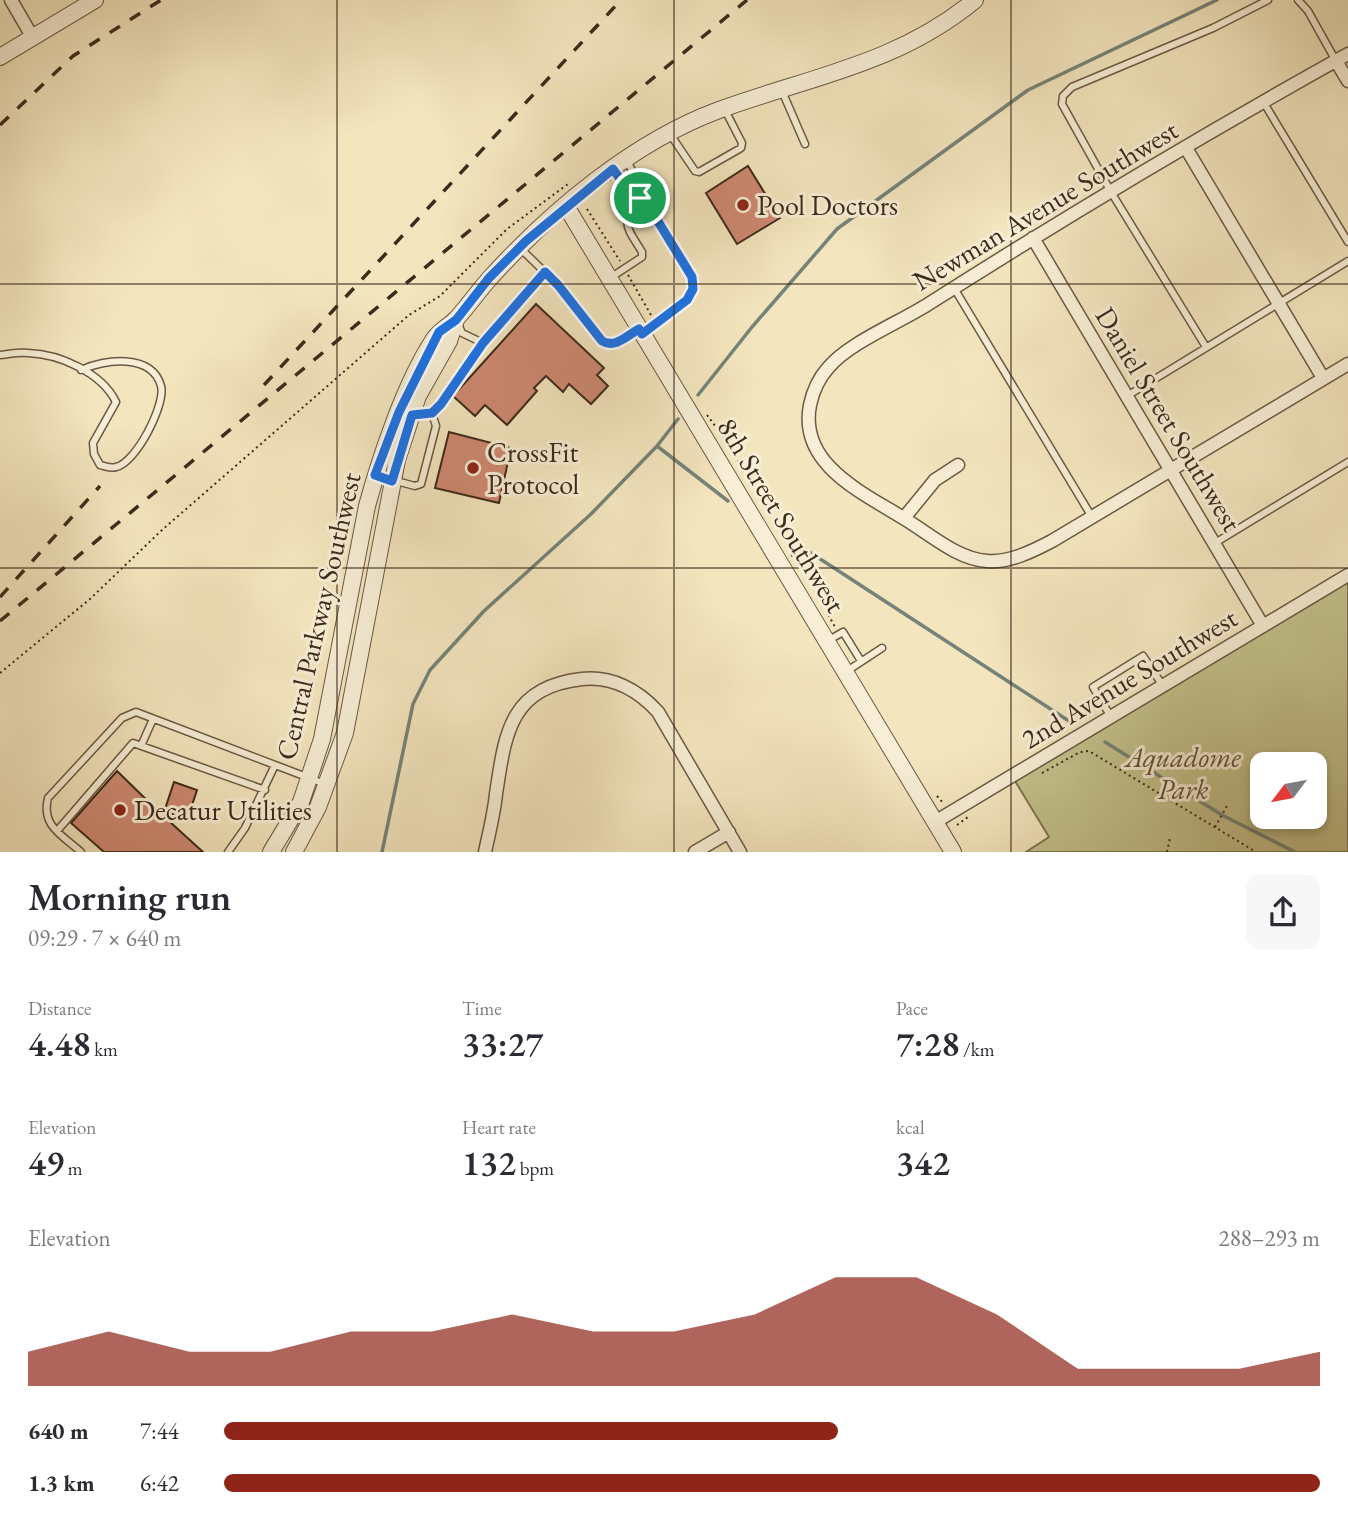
<!DOCTYPE html>
<html lang="en">
<head>
<meta charset="utf-8">
<style>
	body { margin:0; font-family:"EB Garamond",serif; background:#f7f7f7; color:#2b2b33; height:100vh; display:flex; flex-direction:column; font-size:26px; white-space:nowrap }
	* { box-sizing:border-box; margin:0 }
	p { font-size:23px; color:#7c7c81 }
	.icon { flex:none; width:38px; height:38px; fill:none; stroke:currentColor; stroke-width:2; stroke-linecap:round; stroke-linejoin:round }
	.map { position:relative; height:852px; overflow:hidden }
	.drawer { display:flex; flex-direction:column; background:#fff; flex:1 }
	.drawer>* { flex:none }
	.needle { width:46px; rotate:238deg }
	.controls { position:absolute; left:1250px; top:752px; display:grid; gap:14px }
	.controls a { display:grid; place-items:center; width:77px; height:77px; border-radius:14px; background:#fff; box-shadow:0 4px 10px #0003; font-size:35px }
	.pin { position:absolute; display:grid; place-items:center; width:60px; height:60px; color:#fff; margin:-30px; border:4px solid #fff; border-radius:50%; box-shadow:0 2px 7px #0007 }
	.round { display:grid; place-items:center; flex:none; width:74px; height:74px; border-radius:14px; background:#f7f7f7 }
	.head { display:flex; align-items:center; justify-content:space-between; height:119px; padding:0 28px }
	h1 { font-size:38px; font-weight:600; line-height:52px }
	.figures { display:grid; grid-template-columns:repeat(3,1fr); gap:10px; height:119px; padding:7px 28px }
	.figures div { display:grid; align-content:center }
	.figures b { font-size:35px; font-weight:600 }
	.figures small { font-size:19px; font-weight:400 }
	.figures p { font-size:19px }
	.chart { height:196px; padding:14px 28px }
	.chart p { display:flex; justify-content:space-between }
	.chart svg { width:100%; height:126px; margin-top:7px; fill:#8f2418; opacity:.7 }
	ul { padding:0 28px; list-style:none; font-size:23px }
	li { display:grid; grid-template-columns:112px 84px 1fr; align-items:center; height:52px }
	li i { height:18px; border-radius:9px; background:#8f2418 }
	.map>svg:first-child { display:block }
	.green { fill:#c3c28c; stroke:#807654; stroke-width:2; fill-rule:evenodd }
	.lines { fill:none; stroke-linecap:round; stroke-linejoin:round }
	.stream { stroke:#768379; stroke-width:3.5 }
	.building { fill:#ce8972; stroke:#3d2a1b; stroke-width:2 }
	.service-casing { stroke:#6a5944; stroke-width:9 }
	.minor-casing { stroke:#6a5944; stroke-width:15 }
	.tertiary-casing { stroke:#6a5944; stroke-width:18 }
	.path { stroke:#3d2a1b; stroke-width:2; stroke-dasharray:2 3.5; stroke-linecap:butt }
	.service { stroke:#f7eed5; stroke-width:6 }
	.minor { stroke:#f7eed5; stroke-width:12 }
	.tertiary { stroke:#f7eed5; stroke-width:16 }
	.rail { stroke:#3d2a1b; stroke-width:3.5; stroke-dasharray:12 12; stroke-linecap:butt }
	.route-casing { stroke:#fff; stroke-width:14 }
	.route { stroke:#1a73e8; stroke-width:9 }
	.grid { fill:none; stroke:#3d2a1b; stroke-width:2; stroke-opacity:0.55 }
	.poi-dot { fill:#8f2418; stroke:#f7eed5; stroke-width:2.5 }
	.labels { text-anchor:middle; stroke-width:6; stroke-linejoin:round; paint-order:stroke }
	.poi-label { font-size:28px; fill:#3d2a1b; stroke:#f7eed5; text-anchor:start }
	.street-label { font-size:28px; fill:#3d2a1b; stroke:#f7eed5 }
	.park-label { font-size:28px; font-style:italic; fill:#5e5037; stroke:#f7eed5 }
</style>
</head>
<body>
<div class="map">
<svg width="1348" height="852" viewBox="0 0 1348 852">
	<rect width="100%" height="100%" fill="#f3e5be"/>
	<filter id="stains"><feTurbulence type="fractalNoise" baseFrequency=".00286" numOctaves="4"/><feColorMatrix values="0 0 0 0 .2 0 0 0 0 .09 0 0 0 0 .02 0 0 0 .5 -.17"/></filter>
	<radialGradient id="worn" r=".72"><stop offset=".6" stop-color="#630" stop-opacity="0"/><stop offset="1" stop-color="#630" stop-opacity=".3"/></radialGradient>
	<path class="green" d="M1348,582v270h-322l23,-15 -34,-56zM1262,765h52v52h-52z"/>
	<g class="lines">
		<path class="stream" d="M698,395l54,-68 85,-98 191,-139 189,-90
			M657,446l71,55
			M788,538l284,185
			M1105,742l117,73 73,37
			M382,852l31,-148 17,-34 54,-59 107,-97 66,-68 21,-27"/>
	</g>
	<path class="building" d="M748,166l32,52 -43,26 -31,-51z
		M536,304l68,64 -7,7 11,11 -17,18 -22,-20 -6,8 -17,-16 -12,12 3,3 -30,34 -22,-20 -10,11 -22,-20z
		M449,432l62,16 -12,55 -64,-15z
		M117,771l41,40 45,41h-99l-33,-29z
		M174,782l23,8 -8,24 -3,-1v4l-22,-5z"/>
	<g class="lines">
		<g class="service-casing">
			<path id="service" d="M1298,0l10,11 28,50
				M782,91l23,53
				M1264,103l84,139
				M670,134l25,37 4,1 42,-24 1,-5 -17,-33
				M614,170l16,23 10,5 -1,-12 -12,-26
				M521,249l37,36 44,56 11,3 25,-14
				M610,278l32,-21v-5c-15,-25 -23,-29 -2,-54l8,7 44,72c2,28 -28,41 -48,56
				M954,288l138,229
				M458,324l4,9 21,10
				M1206,347l-95,-155 -49,-88 1,-8 9,-9 141,-59 55,-28
				M0,355c9,-1 19,-3 28,-2 32,1 74,20 88,49l-23,41 1,11 6,11c5,1 11,4 16,2 20,-4 50,-63 45,-81 -9,-33 -57,-27 -80,-16
				M1127,396l221,-135
				M415,414l17,-1 9,-9 42,-61 62,-71
				M377,476l38,10 6,-2 15,-58 -4,-13
				M1215,543l133,-81
				M829,640l14,-8 18,29
				M847,671l35,-23
				M1111,717l-18,-30 50,-31 20,30
				M141,746l12,-27
				M57,831l76,-88 132,47
				M81,852c-19,-17 -40,-26 -33,-54l74,-80 14,-6 189,72
				M228,852l17,-24 30,-63"/>
		</g>
		<g class="minor-casing">
			<path id="minor" d="M11,0l22,38
				M1348,54c-142,79 -281,162 -418,249 -29,19 -82,40 -102,65 -10,11 -15,23 -18,37 -12,61 56,89 98,116 24,15 50,38 79,40 22,2 46,-10 65,-20l296,-177
				M1336,61l12,20
				M1186,148l137,230
				M1033,238l230,388
				M904,518l31,-38 23,-15
				M935,822l413,-247
				M485,852c4,-19 9,-38 11,-58 9,-59 13,-107 86,-115 30,-3 56,11 76,33l82,140
				M695,852l34,-20"/>
		</g>
		<g class="tertiary-casing">
			<path id="tertiary" d="M0,57l95,-57
				M566,206l387,646
				M271,852l30,-50 21,-63 45,-233c14,-51 38,-123 67,-167 6,-9 16,-13 23,-21 12,-13 22,-28 34,-41 61,-67 142,-135 228,-167 90,-33 179,-46 256,-110
				M294,852l24,-45 27,-74 52,-273 21,-64 31,-55 7,-21"/>
		</g>
		<path class="path" d="M587,209l33,52
			M628,275l23,40
			M707,415l26,35 18,37
			M791,555l8,5 36,67
			M0,673l90,-74 72,-69 247,-215 31,-19 67,-67 61,-45
			M1042,773l38,-21 9,-1 167,101
			M937,796l7,8
			M957,825l11,-8
			M1215,827l13,-23
			M1167,852l3,-14"/>
		<use href="#service" class="service"/>
		<use href="#minor" class="minor"/>
		<use href="#tertiary" class="tertiary"/>
		<path class="rail" d="M0,125l73,-69 88,-56
			M264,385l357,-385
			M0,597l100,-111
			M0,621l747,-621"/>
	</g>
	<g class="lines">
		<g class="route-casing">
			<path id="route" d="M613,169l17,24 18,12 44,72 1,12 -6,11 -45,34 -3,-5c-11,6 -24,20 -37,12l-44,-56 -13,-13 -62,71 -42,61 -9,9 -20,2 -20,66 -17,-6 24,-63 40,-80 17,-12 33,-42 37,-37z"/>
		</g>
		<use href="#route" class="route"/>
	</g>
	<path class="grid" d="M337,0v852M674,0v852M1011,0v852M0,284h1348M0,568h1348"/>
	<g class="poi-dot">
		<circle cx="743" cy="205" r="7"/>
		<circle cx="473" cy="468" r="7"/>
		<circle cx="120" cy="810" r="7"/>
	</g>
	<g class="labels">
		<g class="poi-label">
			<text x="757" y="215">Pool Doctors</text>
			<text x="487" y="462">CrossFit<tspan x="487" dy="32">Protocol</tspan></text>
			<text x="134" y="820">Decatur Utilities</text>
		</g>
		<g class="street-label">
			<text transform="translate(1045 205) rotate(-31)" y="10">Newman Avenue Southwest</text>
			<text transform="translate(1169 419) rotate(59)" y="10">Daniel Street Southwest</text>
			<text transform="translate(782 515) rotate(59)" y="10">8th Street Southwest</text>
			<text transform="translate(318 616) rotate(-77)" y="10">Central Parkway Southwest</text>
			<text transform="translate(1129 678) rotate(-31)" y="10">2nd Avenue Southwest</text>
		</g>
		<g class="park-label">
			<text x="1183" y="767">Aquadome<tspan x="1183" dy="32">Park</tspan></text>
		</g>
	</g>
	<rect width="100%" height="100%" filter="url(#stains)"/>
	<rect width="100%" height="100%" fill="url(#worn)"/>
</svg>
<div class="controls">
<a><svg class="needle" viewBox="-14 -14 28 28"><path d="M0-13l5 13h-10z" fill="#e53935"/><path d="M0 13l5-13h-10z" fill="#7c7c81"/></svg></a>
</div>
<div class="pin" style="left:640px;top:198px;background:#1e9e55"><svg class="icon" aria-label="arrive" viewBox="0 0 24 24"><path d="M6 21V4h12l-3 4 3 4H6"/></svg></div>
</div>
<section class="drawer">
<div class="head"><div><h1>Morning run</h1><p>09:29 · 7 × 640 m</p></div><a class="round"><svg class="icon" aria-label="share" viewBox="0 0 24 24"><path d="M12 15V3M7 8l5-5 5 5M5 13v7h14v-7"/></svg></a></div>
<div class="figures">
<div><p>Distance</p><b>4.48<small> km</small></b></div>
<div><p>Time</p><b>33:27</b></div>
<div><p>Pace</p><b>7:28<small> /km</small></b></div>
</div>
<div class="figures">
<div><p>Elevation</p><b>49<small> m</small></b></div>
<div><p>Heart rate</p><b>132<small> bpm</small></b></div>
<div><p>kcal</p><b>342</b></div>
</div>
<div class="chart"><p><span>Elevation</span>288–293 m</p>
<svg viewBox="0 0 160 44" preserveAspectRatio="none"><path d="M0 44V32L10 25L20 32L30 32L40 25L50 25L60 19L70 25L80 25L90 19L100 6L110 6L120 19L130 38L140 38L150 38L160 32V44z"/></svg>
</div>
<ul>
<li><b>640 m</b>7:44<i style="width:56%"></i></li>
<li><b>1.3 km</b>6:42<i style="width:100%"></i></li>
</ul>
</section>
</body>
</html>
